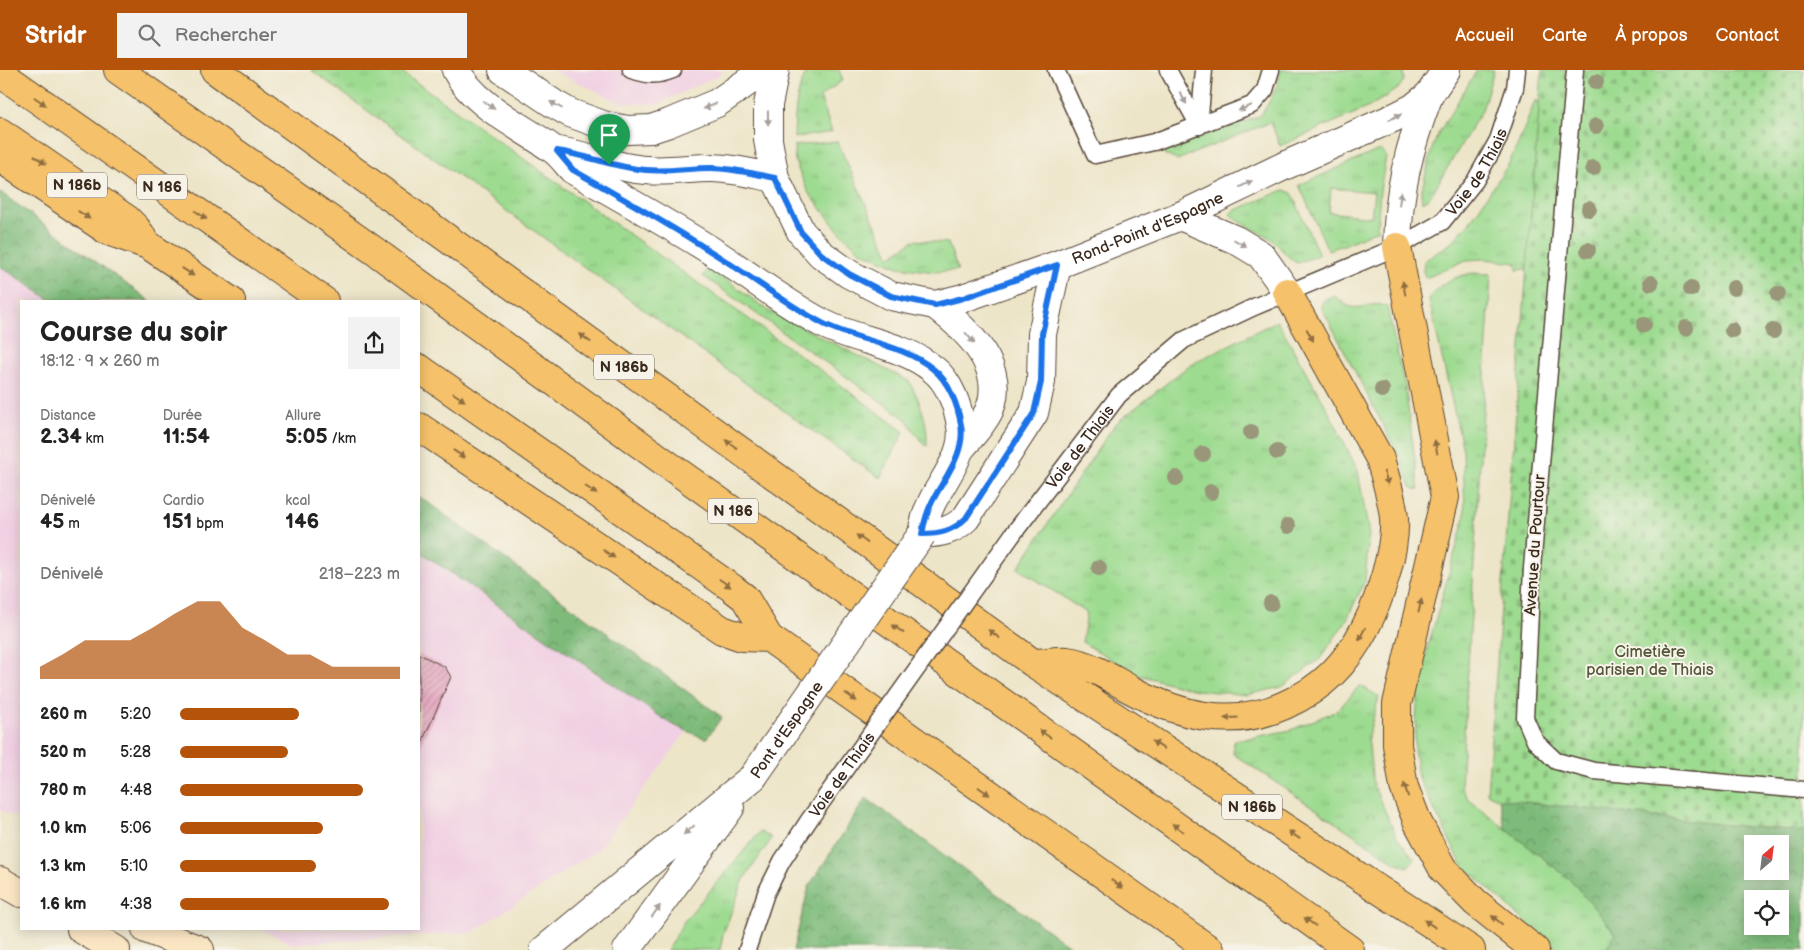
<!DOCTYPE html>
<html lang="fr">
<head>
<meta charset="utf-8">
<style>
	body { margin:0; font-family:"Balsamiq Sans",sans-serif; background:#f2f2f2; color:#222; height:100vh; display:flex; flex-direction:column; font-size:19px; white-space:nowrap }
	* { box-sizing:border-box; margin:0 }
	p { font-size:16px; color:#767676 }
	.icon { flex:none; width:28px; height:28px; fill:none; stroke:currentColor; stroke-width:2; stroke-linecap:round; stroke-linejoin:round }
	.map { position:relative; flex:1; overflow:hidden }
	.panel { position:absolute; left:20px; top:230px; width:400px; height:630px; display:flex; flex-direction:column; background:#fff; border-radius:0px; box-shadow:0 2px 12px #0003 }
	.panel>* { flex:none }
	.needle { width:32px; rotate:28deg }
	.controls { position:absolute; left:1744px; top:765px; display:grid; gap:10px }
	.controls a { display:grid; place-items:center; width:45px; height:45px; border-radius:0px; background:#fff; box-shadow:0 2px 12px #0003; font-size:25px }
	.pin { position:absolute; display:grid; place-items:center; width:42px; height:42px; color:#fff; margin:-51px -21px; border-radius:50% 50% 50% 0; rotate:-45deg; box-shadow:0 0 5px #0007 }
	.pin .icon { rotate:45deg }
	.round { display:grid; place-items:center; flex:none; width:52px; height:52px; border-radius:0px; background:#f2f2f2 }
	.headline { display:flex; align-items:center; justify-content:space-between; height:85px; padding:0 20px }
	h1 { font-size:28px; font-weight:700; line-height:38px }
	.figures { display:grid; grid-template-columns:repeat(3,1fr); gap:8px; height:85px; padding:5px 20px }
	.figures div { display:grid; align-content:center }
	.figures b { font-size:21px; font-weight:700 }
	.figures small { font-size:14px; font-weight:400 }
	.figures p { font-size:14px }
	.chart { height:140px; padding:10px 20px }
	.chart p { display:flex; justify-content:space-between }
	.chart svg { width:100%; height:90px; margin-top:5px; fill:#b45309; opacity:.7 }
	ul { padding:0 20px; list-style:none; font-size:16px }
	li { display:grid; grid-template-columns:80px 60px 1fr; align-items:center; height:38px }
	li i { height:12px; border-radius:6px; background:#b45309 }
	header { display:flex; align-items:center; gap:30px; box-sizing:border-box; height:70px; padding:0 25px; background:#b45309; color:#fff }
	header strong { font-size:24px }
	nav { display:flex; gap:28px; margin-inline-start:auto; font-size:18px }
	.search { width:350px; height:45px; background:#f2f2f2; display:flex; align-items:center; gap:12px; box-sizing:border-box; padding:0 18px; border-radius:0px; color:#767676; font-size:19px }
	.map>svg:first-child { display:block }
	.built { fill:#f1d0e3 }
	.grass { fill:url(#grass-tufts); stroke:#6c8257; fill-rule:evenodd }
	.forest { fill:url(#forest-crowns); stroke:#5c724c; fill-rule:evenodd }
	.cemetery { fill:url(#cemetery-stones); stroke:#6c8257 }
	.building { fill:url(#building-hatch) }
	.lines { fill:none; stroke-linecap:round; stroke-linejoin:round }
	.service-casing { stroke:#564638; stroke-width:19 }
	.tertiary-casing { stroke:#564638; stroke-width:30 }
	.secondary-casing { stroke:#564638; stroke-width:30 }
	.trunk-casing { stroke:#564638; stroke-width:30 }
	.service { stroke:#fff; stroke-width:16 }
	.tertiary { stroke:#fff; stroke-width:28 }
	.secondary { stroke:#fbe6c4; stroke-width:28 }
	.trunk { stroke:#f5c16b; stroke-width:28 }
	.service-bridge-casing { stroke:#564638; stroke-width:19; stroke-linecap:butt }
	.tertiary-bridge-casing { stroke:#564638; stroke-width:30; stroke-linecap:butt }
	.service-bridge { stroke:#fff; stroke-width:16 }
	.tertiary-bridge { stroke:#fff; stroke-width:28 }
	.tree { fill:#99967a }
	.oneway { fill:#a79f9a }
	.oneway2 { fill:#8f6e41 }
	.route-casing { stroke:#fff; stroke-width:10 }
	.route { stroke:#1a73e8; stroke-width:6 }
	.labels { text-anchor:middle; stroke-width:4; stroke-linejoin:round; paint-order:stroke }
	.shield { fill:#f7f3e8; stroke:#73665b; stroke-width:1 }
	.shield-label { font-size:15px; font-weight:bold; fill:#3b2a1e }
	.street-label { font-size:16px; fill:#3b2a1e; stroke:#f7f3e8 }
	.park-label { font-size:16px; fill:#54563a; stroke:#f7f3e8 }
</style>
</head>
<body>
<header>
<strong>Stridr</strong>
<div class="search"><svg class="icon" aria-label="search" viewBox="0 0 24 24"><circle cx="10" cy="10" r="6"/><path d="M15 15l6 6"/></svg>Rechercher</div>
<nav><a>Accueil</a><a>Carte</a><a>À propos</a><a>Contact</a></nav>
</header>
<div class="map">
<svg width="1804" height="880" viewBox="0 0 1804 880">
	<defs>
		<pattern id="grass-tufts" width="24" height="20" patternUnits="userSpaceOnUse" patternTransform="scale(1.25)"><rect width="24" height="20" fill="#9ddb90"/><path d="M3 7l-1-3M5 7V3M7 7l1-3M15 17l-1-3M17 17v-4M19 17l1-3" fill="none" stroke="#88bc7c"/></pattern>
		<pattern id="forest-crowns" width="20" height="18" patternUnits="userSpaceOnUse" patternTransform="scale(1.25)"><rect width="20" height="18" fill="#7ebb7a"/><path d="M2 6a3 3 0 1 1 6 0M12 15a3 3 0 1 1 6 0" fill="none" stroke="#689863"/></pattern>
		<pattern id="cemetery-stones" width="16" height="16" patternUnits="userSpaceOnUse" patternTransform="scale(1.25)"><rect width="16" height="16" fill="#9ddb90"/><path d="M2 7V4a2 2 0 0 1 4 0v3zM10 15v-3a2 2 0 0 1 4 0v3z" fill="#88bc7c"/></pattern>
		<pattern id="building-hatch" width="6" height="6" patternUnits="userSpaceOnUse" patternTransform="scale(1.25)"><rect width="6" height="6" fill="#e7a9c2"/><path d="M-1 1l2-2M0 6l6-6M5 7l2-2" fill="none" stroke="#bc8a9d"/></pattern>
	</defs>
	<rect width="100%" height="100%" fill="#f7f3e8"/>
	<filter id="ink" filterUnits="userSpaceOnUse"><feTurbulence type="fractalNoise" baseFrequency=".02" numOctaves="2"/><feDisplacementMap in="SourceGraphic" scale="10" xChannelSelector="R" yChannelSelector="G"/><feConvolveMatrix kernelMatrix="1 2 1 2 8 2 1 2 1" color-interpolation-filters="sRGB"/></filter>
	<filter id="wash" filterUnits="userSpaceOnUse"><feTurbulence type="fractalNoise" baseFrequency=".0096" numOctaves="4" result="noise"/><feDisplacementMap in="SourceGraphic" scale="20" xChannelSelector="R" yChannelSelector="G"/><feGaussianBlur stdDeviation="1.12" result="paint"/><feColorMatrix in="noise" values="0 0 0 0 0 0 0 0 0 0 0 0 0 0 0 0 0 1.4 0 .05"/><feComposite in="paint" operator="in"/></filter>
	<g filter="url(#wash)">
		<rect width="100%" height="100%" fill="#ede5c8"/>
		<path class="built" d="M552,0h171l-4,5 -61,29 -37,-1z
			M0,170l91,61h-70v518l-21,-9z
			M419,463l271,194 -92,123 -125,82 -180,12 -33,-15h159z"/>
		<path class="grass" d="M311,0h88l431,307 74,55 -24,46 -96,-67z
			M808,0h31l4,10 -23,17 12,35 -38,6c1,-24 1,-46 14,-68z
			M1281,0h122l1,10 -6,9 -29,18 -89,39 -9,-24 -94,38 -12,-5 -2,-5 97,-34c10,-14 18,-29 21,-46z
			M1477,0h17l-12,40 -52,87 -8,5 -1,-9 11,-44 6,-15z
			M1535,31h5l-13,168 -10,1 -1,-7 -31,-4 -19,1 -40,18 -3,-7 1,-10 27,-18 19,-21 38,-57 11,-23z
			M837,71l53,116 24,-17 34,3 10,27 -23,2 -37,-5 -38,-16 -21,-20 -31,-39 -13,-30 -1,-16z
			M1377,81h5l4,6 -6,33 -3,40 -33,15 -16,5 -29,-65zM1331,118l43,4 -3,25 -42,-5z
			M1284,120l8,3 27,62 -22,8c-11,-6 -17,-17 -26,-24 -10,-8 -35,-17 -41,-25l3,-3z
			M709,197l60,44 140,70c12,22 19,40 18,65l-4,-2 -17,-25 -203,-143z
			M1473,203l18,1 -30,512 7,13 104,82 44,53 -11,16h-43l-14,-8 -86,-77 -44,-88 -4,-28 5,-71 46,-161 -2,-67 -34,-150c7,-16 27,-24 44,-27z
			M1334,226c6,3 10,9 17,11 13,3 22,-7 36,0l18,79 14,104 -8,-3 -10,-27 -80,-154c2,-7 6,-9 13,-10z
			M1277,251l51,89 30,61 11,63 -4,47 -19,40 -26,38 -38,28 -35,8 -51,-5 -58,-15 -56,-33 5,-29 -69,-45 97,-144 76,-60z
			M1360,615l19,12 -11,39 5,49 25,54 16,19 -6,9 -13,-5 -162,-108 1,-13 57,-11 47,-20z
			M760,762l12,6 -28,41 -21,55 -3,16h-53l18,-30z"/>
		<path class="forest" d="M0,122l150,109h-98l-52,-35z
			M419,426l303,221 -16,22 -35,-15 -252,-173z
			M866,728l209,152h-282l16,-64z
			M1499,729l229,26 76,6v119h-199l11,-16 -44,-53 -67,-53zM1752,774h28v27h-28zM1752,829h28v27h-28z"/>
		<path class="cemetery" d="M1542,0h262v761l-76,-6 -229,-26 -12,-6z"/>
		<g id="blocks">
			<path class="building" d="M419,584l26,13 6,10 -32,72z"/>
		</g>
	</g>
	<g filter="url(#ink)">
		<use href="#blocks" fill-opacity="0" stroke="#564638" stroke-width="1"/>
		<g class="lines">
			<g class="service-casing">
				<g id="service">
					<path d="M631,0c17,5 24,7 42,0"/>
					<path d="M1056,0l39,85 59,-13 98,-37 13,-15 6,-20"/>
					<path d="M1168,0l31,56"/>
					<path d="M1575,0l-43,498 -7,150 10,23 21,20 38,10 210,19"/>
					<path d="M1199,56l5,-56"/>
					<path id="s1" d="M1013,464l106,-139 65,-55 70,-33 143,-60 45,-25 33,-41 23,-41 17,-52 2,-18"/>
					<path d="M747,880l19,-57 16,-32 27,-41"/>
				</g>
			</g>
			<g class="tertiary-casing">
				<g id="tertiary">
					<path d="M456,0c18,36 67,57 98,80 7,5 13,14 19,20 46,26 92,52 137,80 38,24 72,52 112,73 36,19 79,20 111,46 16,12 25,37 28,57 5,27 -17,52 -29,76 -5,10 -8,21 -10,32 18,-1 31,-3 44,-16l68,-105 7,-31 1,-48 15,-69"/>
					<path d="M503,0l51,34 16,9 36,13 22,4 23,-1 18,-6 48,-20 48,-33"/>
					<path id="s2" d="M775,0l-7,35v35l7,38 26,54 20,22 28,20 42,22 44,9 28,-7 94,-33 123,-49 104,-50 109,-48 20,-10 16,-13 17,-25"/>
					<path d="M557,81c30,4 58,17 89,19 22,2 43,-2 65,-2 21,0 43,6 64,10"/>
					<path d="M1180,146l56,24 25,15 26,37"/>
					<path d="M1397,177c1,-56 12,-100 32,-152"/>
					<path d="M935,235c31,24 73,62 54,106 -7,14 -18,25 -28,37"/>
					<path d="M544,880l209,-173"/>
					<path d="M627,880l103,-142"/>
				</g>
			</g>
			<g class="secondary-casing">
				<path id="secondary" d="M0,811l21,12
					M81,859l35,21
					M146,859l54,21"/>
			</g>
			<g class="trunk-casing">
				<path id="trunk" d="M118,0l258,182 291,212 683,486
					M215,0l818,593 438,287
					M0,3l324,228
					M0,62l127,87 9,9 12,17
					M0,88l108,73 40,14 83,56
					M1397,177l48,250 -48,207v41l7,42 14,36 25,46 32,33 60,48
					M419,298l313,220 13,10 24,40 441,312
					M419,357l303,203 20,7 27,1
					M1033,593c11,0 24,-3 34,-2 23,3 43,17 63,28 50,27 101,40 155,16 38,-17 61,-41 80,-77 15,-29 31,-78 29,-110 -2,-20 -8,-39 -14,-59l-93,-167"/>
			</g>
			<use href="#service" class="service"/>
			<use href="#tertiary" class="tertiary"/>
			<use href="#secondary" class="secondary"/>
			<use href="#trunk" class="trunk"/>
			<g class="service-bridge-casing">
				<g id="service-bridge">
					<path id="s3" d="M809,750l204,-286"/>
				</g>
			</g>
			<g class="tertiary-bridge-casing">
				<g id="tertiary-bridge">
					<path id="s4" d="M753,707l169,-243"/>
				</g>
			</g>
			<use href="#service-bridge" class="service-bridge"/>
			<use href="#tertiary-bridge" class="tertiary-bridge"/>
		</g>
		<g class="tree">
			<circle cx="1596" cy="12" r="8"/>
			<circle cx="1596" cy="56" r="8"/>
			<circle cx="1593" cy="98" r="8"/>
			<circle cx="1589" cy="139" r="8"/>
			<circle cx="1588" cy="180" r="8"/>
			<circle cx="1651" cy="213" r="8"/>
			<circle cx="1734" cy="218" r="8"/>
			<circle cx="1691" cy="219" r="8"/>
			<circle cx="1778" cy="224" r="8"/>
			<circle cx="1644" cy="255" r="8"/>
			<circle cx="1686" cy="258" r="8"/>
			<circle cx="1732" cy="260" r="8"/>
			<circle cx="1773" cy="261" r="8"/>
			<circle cx="1382" cy="320" r="8"/>
			<circle cx="1251" cy="362" r="8"/>
			<circle cx="1277" cy="382" r="8"/>
			<circle cx="1203" cy="384" r="8"/>
			<circle cx="1176" cy="408" r="8"/>
			<circle cx="1211" cy="422" r="8"/>
			<circle cx="1288" cy="456" r="8"/>
			<circle cx="1099" cy="498" r="8"/>
			<circle cx="1271" cy="533" r="8"/>
		</g>
		<defs><path id="oneway-solid" d="M-6-.8H1V-3.2L6.5 0L1 3.2V.8H-6Z" transform="scale(1.25)"/></defs>
		<g class="oneway">
			<use href="#oneway-solid" transform="translate(1183 28) rotate(61)"/>
			<use href="#oneway-solid" transform="translate(489 35) rotate(35)"/>
			<use href="#oneway-solid" transform="translate(556 35) rotate(-150)"/>
			<use href="#oneway-solid" transform="translate(710 36) rotate(157)"/>
			<use href="#oneway-solid" transform="translate(1245 38) rotate(158)"/>
			<use href="#oneway-solid" transform="translate(1395 47) rotate(-26)"/>
			<use href="#oneway-solid" transform="translate(768 48) rotate(89)"/>
			<use href="#oneway-solid" transform="translate(1246 114) rotate(-26)"/>
			<use href="#oneway-solid" transform="translate(1400 129) rotate(-81)"/>
			<use href="#oneway-solid" transform="translate(1240 173) rotate(30)"/>
			<use href="#oneway-solid" transform="translate(970 268) rotate(49)"/>
			<use href="#oneway-solid" transform="translate(689 760) rotate(140)"/>
			<use href="#oneway-solid" transform="translate(656 841) rotate(-54)"/>
		</g>
		<g class="oneway2">
			<use href="#oneway-solid" transform="translate(40 31) rotate(35)"/>
			<use href="#oneway-solid" transform="translate(40 90) rotate(34)"/>
			<use href="#oneway-solid" transform="translate(84 145) rotate(34)"/>
			<use href="#oneway-solid" transform="translate(201 145) rotate(35)"/>
			<use href="#oneway-solid" transform="translate(188 202) rotate(34)"/>
			<use href="#oneway-solid" transform="translate(1404 218) rotate(-101)"/>
			<use href="#oneway-solid" transform="translate(1310 265) rotate(61)"/>
			<use href="#oneway-solid" transform="translate(585 268) rotate(-144)"/>
			<use href="#oneway-solid" transform="translate(459 327) rotate(35)"/>
			<use href="#oneway-solid" transform="translate(731 374) rotate(-144)"/>
			<use href="#oneway-solid" transform="translate(1436 377) rotate(-101)"/>
			<use href="#oneway-solid" transform="translate(459 384) rotate(34)"/>
			<use href="#oneway-solid" transform="translate(1386 408) rotate(72)"/>
			<use href="#oneway-solid" transform="translate(591 420) rotate(35)"/>
			<use href="#oneway-solid" transform="translate(862 469) rotate(-144)"/>
			<use href="#oneway-solid" transform="translate(609 484) rotate(34)"/>
			<use href="#oneway-solid" transform="translate(725 513) rotate(35)"/>
			<use href="#oneway-solid" transform="translate(1420 536) rotate(-77)"/>
			<use href="#oneway-solid" transform="translate(898 559) rotate(-144)"/>
			<use href="#oneway-solid" transform="translate(994 564) rotate(-144)"/>
			<use href="#oneway-solid" transform="translate(1362 564) rotate(117)"/>
			<use href="#oneway-solid" transform="translate(851 627) rotate(35)"/>
			<use href="#oneway-solid" transform="translate(1231 648) rotate(176)"/>
			<use href="#oneway-solid" transform="translate(1045 664) rotate(-145)"/>
			<use href="#oneway-solid" transform="translate(1158 675) rotate(-147)"/>
			<use href="#oneway-solid" transform="translate(1406 720) rotate(-107)"/>
			<use href="#oneway-solid" transform="translate(984 721) rotate(35)"/>
			<use href="#oneway-solid" transform="translate(1178 758) rotate(-145)"/>
			<use href="#oneway-solid" transform="translate(1294 765) rotate(-147)"/>
			<use href="#oneway-solid" transform="translate(1117 814) rotate(35)"/>
			<use href="#oneway-solid" transform="translate(1497 850) rotate(-141)"/>
			<use href="#oneway-solid" transform="translate(1310 852) rotate(-145)"/>
			<use href="#oneway-solid" transform="translate(1430 854) rotate(-147)"/>
		</g>
	</g>
	<g class="lines" filter="url(#ink)">
		<g class="route-casing">
			<path id="route" d="M557,81c30,4 58,17 89,19 22,2 43,-2 65,-2 21,0 43,6 64,10l26,54 20,22 28,20 42,22 44,9 28,-7 94,-33 -15,69 -1,48 -7,31 -68,105c-13,13 -26,16 -44,16 2,-11 5,-22 10,-32 12,-24 34,-49 29,-77 -3,-19 -12,-44 -28,-56 -32,-26 -75,-27 -111,-46 -40,-21 -74,-49 -112,-72 -45,-29 -91,-55 -137,-81z"/>
		</g>
		<use href="#route" class="route"/>
	</g>
	<g class="labels">
		<g class="shield">
			<rect x="47" y="102.5" width="60" height="25" rx="4"/>
			<rect x="137" y="104.5" width="50" height="25" rx="4"/>
			<rect x="594" y="284.5" width="60" height="25" rx="4"/>
			<rect x="708" y="428.5" width="50" height="25" rx="4"/>
			<rect x="1222" y="724.5" width="60" height="25" rx="4"/>
		</g>
		<g class="shield-label">
			<text x="77" y="120">N 186b</text>
			<text x="162" y="122">N 186</text>
			<text x="624" y="302">N 186b</text>
			<text x="733" y="446">N 186</text>
			<text x="1252" y="742">N 186b</text>
		</g>
		<g class="street-label">
			<text dy="6" stroke="none"><textPath href="#s1" startOffset="605">Voie de Thiais</textPath></text>
			<text dy="6" stroke="none"><textPath href="#s2" startOffset="552">Rond-Point d'Espagne</textPath></text>
			<text dy="6" stroke="none"><textPath href="#s1" startOffset="110">Voie de Thiais</textPath></text>
			<text transform="translate(1534 475) rotate(-86)" y="6">Avenue du Pourtour</text>
			<text dy="6" stroke="none"><textPath href="#s4" startOffset="58">Pont d'Espagne</textPath></text>
			<text dy="6" stroke="none"><textPath href="#s3" startOffset="56">Voie de Thiais</textPath></text>
		</g>
		<g class="park-label">
			<text x="1650" y="587">Cimetière<tspan x="1650" dy="18">parisien de Thiais</tspan></text>
		</g>
	</g>
</svg>
<div class="controls">
<a><svg class="needle" viewBox="-14 -14 28 28"><path d="M0-13l5 13h-10z" fill="#e53935"/><path d="M0 13l5-13h-10z" fill="#767676"/></svg></a>
<a><svg class="icon" aria-label="locate" viewBox="0 0 24 24"><circle cx="12" cy="12" r="6"/><path d="M12 2v4M12 18v4M2 12h4M18 12h4"/></svg></a>
</div>
<div class="pin" style="left:609px;top:95px;background:#1e9e55"><svg class="icon" aria-label="arrive" viewBox="0 0 24 24"><path d="M6 21V4h12l-3 4 3 4H6"/></svg></div>
<section class="panel">
<div class="headline"><div><h1>Course du soir</h1><p>18:12 · 9 × 260 m</p></div><a class="round"><svg class="icon" aria-label="share" viewBox="0 0 24 24"><path d="M12 15V3M7 8l5-5 5 5M5 13v7h14v-7"/></svg></a></div>
<div class="figures">
<div><p>Distance</p><b>2.34<small> km</small></b></div>
<div><p>Durée</p><b>11:54</b></div>
<div><p>Allure</p><b>5:05<small> /km</small></b></div>
</div>
<div class="figures">
<div><p>Dénivelé</p><b>45<small> m</small></b></div>
<div><p>Cardio</p><b>151<small> bpm</small></b></div>
<div><p>kcal</p><b>146</b></div>
</div>
<div class="chart"><p><span>Dénivelé</span>218–223 m</p>
<svg viewBox="0 0 160 44" preserveAspectRatio="none"><path d="M0 44V38L10 32L20 25L30 25L40 25L50 19L60 12L70 6L80 6L90 19L100 25L110 32L120 32L130 38L140 38L150 38L160 38V44z"/></svg>
</div>
<ul>
<li><b>260 m</b>5:20<i style="width:54%"></i></li>
<li><b>520 m</b>5:28<i style="width:49%"></i></li>
<li><b>780 m</b>4:48<i style="width:83%"></i></li>
<li><b>1.0 km</b>5:06<i style="width:65%"></i></li>
<li><b>1.3 km</b>5:10<i style="width:62%"></i></li>
<li><b>1.6 km</b>4:38<i style="width:95%"></i></li>
</ul>
</section>
</div>
</body>
</html>
